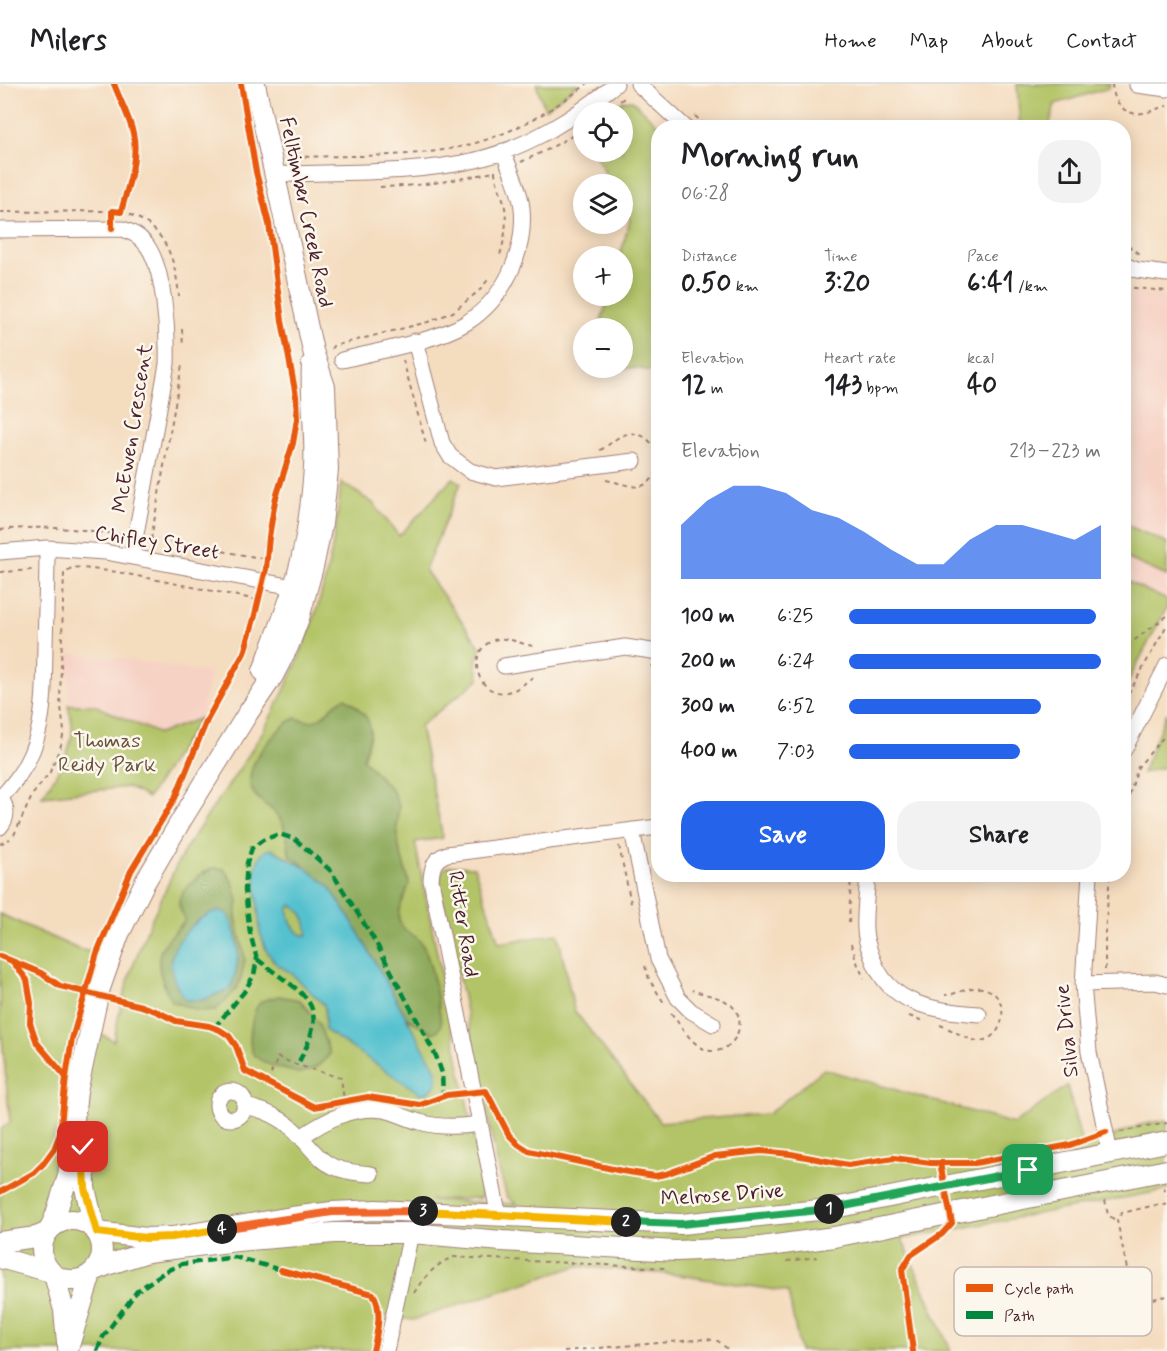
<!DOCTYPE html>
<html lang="en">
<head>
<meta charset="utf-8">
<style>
	body { margin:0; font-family:Mynerve,sans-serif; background:#f2f2f2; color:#202124; height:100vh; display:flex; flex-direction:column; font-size:22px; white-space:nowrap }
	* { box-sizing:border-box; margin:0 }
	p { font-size:20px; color:#757577 }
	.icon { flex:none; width:33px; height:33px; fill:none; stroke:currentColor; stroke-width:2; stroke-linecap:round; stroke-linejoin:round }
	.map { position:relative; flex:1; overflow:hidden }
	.details { position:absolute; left:651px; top:36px; width:480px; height:762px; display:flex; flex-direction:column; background:#fff; border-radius:24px; box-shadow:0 3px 15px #0003 }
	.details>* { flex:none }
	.controls { position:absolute; left:573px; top:18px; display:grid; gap:12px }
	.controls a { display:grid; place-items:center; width:60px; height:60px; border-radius:50%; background:#fff; box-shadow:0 3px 15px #0003; font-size:30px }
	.pin { position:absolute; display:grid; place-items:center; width:51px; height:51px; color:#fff; margin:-26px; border-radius:12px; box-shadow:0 3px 9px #0006 }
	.km { position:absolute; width:30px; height:30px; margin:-15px; border-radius:50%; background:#222; color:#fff; font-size:16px; line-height:30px; text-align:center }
	.round { display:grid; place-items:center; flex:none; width:63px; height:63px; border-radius:24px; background:#f2f2f2 }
	.overview { display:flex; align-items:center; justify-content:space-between; height:102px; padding:0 30px }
	h1 { font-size:33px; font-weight:700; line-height:45px }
	.metrics { display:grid; grid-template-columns:repeat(3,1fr); gap:9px; height:102px; padding:6px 30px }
	.metrics div { display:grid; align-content:center }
	.metrics b { font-size:26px; font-weight:700 }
	.metrics small { font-size:16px; font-weight:400 }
	.metrics p { font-size:16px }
	.chart { height:168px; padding:12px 30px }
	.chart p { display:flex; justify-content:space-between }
	.chart svg { width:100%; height:108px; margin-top:6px; fill:#2563eb; opacity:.7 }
	.primary-button { display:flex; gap:12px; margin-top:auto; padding:12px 30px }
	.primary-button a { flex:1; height:69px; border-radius:24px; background:#2563eb; color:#fff; font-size:24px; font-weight:700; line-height:69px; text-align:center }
	.primary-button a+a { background:#f2f2f2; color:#202124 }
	ul { padding:0 30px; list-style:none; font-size:20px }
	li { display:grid; grid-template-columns:96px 72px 1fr; align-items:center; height:45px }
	li i { height:15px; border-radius:8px; background:#2563eb }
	header { display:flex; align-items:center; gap:36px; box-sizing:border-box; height:84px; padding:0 30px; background:#fff; border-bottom:2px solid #e0e0e0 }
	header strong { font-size:28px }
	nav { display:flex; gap:33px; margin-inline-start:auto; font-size:21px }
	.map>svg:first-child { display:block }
	.built { fill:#f6d2c4 }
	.green { fill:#b3c467; stroke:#7e7249; stroke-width:1.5 }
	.forest { fill:#8eaa5c; stroke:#6c6444; stroke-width:1.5; fill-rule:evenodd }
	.water { fill:#55c1cf; stroke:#50707d; stroke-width:1.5; fill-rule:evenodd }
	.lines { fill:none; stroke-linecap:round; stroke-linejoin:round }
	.minor-casing { stroke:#9f7e75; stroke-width:17 }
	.major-casing { stroke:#9f7e75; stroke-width:22 }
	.path { stroke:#9f7e75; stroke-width:2; stroke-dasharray:4.5 4.5; stroke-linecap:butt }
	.minor { stroke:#fff; stroke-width:15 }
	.major { stroke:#fff; stroke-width:20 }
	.quiet { stroke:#00873e; stroke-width:4.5; stroke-dasharray:9 4.5; stroke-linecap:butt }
	.cycleway-casing { stroke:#fbf7ec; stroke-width:10 }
	.cycleway { stroke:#e8590c; stroke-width:6 }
	.split-1-casing { stroke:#fff; stroke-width:12 }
	.split-2-casing { stroke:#fff; stroke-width:12 }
	.split-3-casing { stroke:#fff; stroke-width:12 }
	.split-4-casing { stroke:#fff; stroke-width:12 }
	.split-5-casing { stroke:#fff; stroke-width:12 }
	.split-1 { stroke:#22a559; stroke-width:8 }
	.split-2 { stroke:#22a559; stroke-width:8 }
	.split-3 { stroke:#f5b400; stroke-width:8 }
	.split-4 { stroke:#f0652b; stroke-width:8 }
	.split-5 { stroke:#f5b400; stroke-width:8 }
	.labels { text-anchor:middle; stroke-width:5; stroke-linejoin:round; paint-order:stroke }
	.street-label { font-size:21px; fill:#4a1f2b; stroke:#fbf7ec }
	.park-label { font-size:21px; fill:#6a513d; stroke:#fbf7ec }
	.key { fill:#fbf7ec; stroke:#c6b6b2; stroke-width:1.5 }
	.key-label { font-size:16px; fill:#4a1f2b }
</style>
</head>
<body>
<header>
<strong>Milers</strong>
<nav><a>Home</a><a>Map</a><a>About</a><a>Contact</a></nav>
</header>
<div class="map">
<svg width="1167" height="1267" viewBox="0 0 1167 1267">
	<rect width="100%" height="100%" fill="#fbf7ec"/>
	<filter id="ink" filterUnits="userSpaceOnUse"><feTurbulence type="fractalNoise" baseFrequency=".0167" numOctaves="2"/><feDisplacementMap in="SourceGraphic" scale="12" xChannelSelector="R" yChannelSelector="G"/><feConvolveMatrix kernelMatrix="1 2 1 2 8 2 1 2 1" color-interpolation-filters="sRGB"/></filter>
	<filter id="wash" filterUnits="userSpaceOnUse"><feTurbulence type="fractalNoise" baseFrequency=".008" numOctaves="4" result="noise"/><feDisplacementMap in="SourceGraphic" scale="24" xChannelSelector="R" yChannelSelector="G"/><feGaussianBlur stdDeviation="1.35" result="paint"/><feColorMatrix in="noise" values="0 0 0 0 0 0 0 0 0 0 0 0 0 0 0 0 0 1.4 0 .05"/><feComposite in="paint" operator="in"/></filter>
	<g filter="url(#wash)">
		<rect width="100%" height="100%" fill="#f4dcbf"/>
		<path class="built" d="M1124,207l43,5v304l-43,-20z
			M69,570l45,4 96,15 -10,45 -41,16 -65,-29h-26z"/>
		<path class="green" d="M536,0h42l-33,25z
			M1017,0h93l-1,4 -54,16 -6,23 -29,1z
			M632,16l28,27 -2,1v244l-22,-4 -48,1v-1h34v-40h-23l10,-32h13v-40h-2l10,-36 -7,-15 -1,-21h-11l-17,-32h28v-40h-13l14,-11z
			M453,394l8,5 -36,87 56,78 -5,13 3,18 -59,47 23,112 -28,4 69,347 -4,9 -50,2 87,4 -10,-7 -9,-31 -58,-280v-8l4,-10 7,-2 23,1 25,76 59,-9 16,76 86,112 108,-8 56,-45 190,55 53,-38 16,62 57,-23 27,-5v70l-265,49 49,112h-151l-12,-59 -109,-17 -102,-9 -164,54 -30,-4 -7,35h-376v-221l10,-8 -10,-105v-103l78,35 28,6 -18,72 26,14c8,-53 27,-102 51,-150 6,-14 12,-28 20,-41 27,-44 60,-84 84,-130 42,-77 65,-150 72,-238l32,21 26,33z
			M1124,440l43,19v33l-43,-19z
			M1124,496l43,20v7l-43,82z
			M68,621h26l65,29 41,-16 -52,80 -20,-11 -86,9c13,-20 33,-47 30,-73 -1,-6 -3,-12 -4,-18z
			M1167,628v54l-25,7 24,-59z"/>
		<path class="forest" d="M345,614c6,3 10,7 15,12 17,16 9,29 3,49l29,31 7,16 -2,20 2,22 10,34c-1,13 -14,26 -9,40 3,10 14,12 20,19 12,16 18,62 21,82 -1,6 -3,8 -9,10l-27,-16 -52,-94 -25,-37 -39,-32c-1,-13 -3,-29 -12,-39 -6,-7 -15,-12 -21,-19 -13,-15 -2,-37 9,-50 10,-11 17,-22 31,-28 29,11 28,-11 49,-20z
			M214,784l10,1 9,13 5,19 -2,16 9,41 -4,21 -4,9 -14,16 -8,6 -16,1 -28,-10c-8,-17 -20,-42 -5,-59 6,-8 13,-14 19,-22 -2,-6 -7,-13 -6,-19 4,-14 22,-29 35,-33zM237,855c2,20 1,32 -7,50l-28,11z
			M279,912l21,4 19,24 11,30c-8,10 -19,18 -32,19 -15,-4 -32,-7 -44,-18 -8,-9 -2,-46 7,-53 4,-3 12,-4 18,-6z"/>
		<path class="water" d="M272,765l35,20 22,17 24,37 84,149c2,13 -4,19 -16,22l-96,-64c-1,-9 2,-16 -1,-25l-33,-32 -16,-10 -9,-13 -6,-18 -5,-63 5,-13 5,-5zM291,821c11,4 18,19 16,31l-9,-3 -7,-10 -3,-13z
			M217,827l10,2c14,25 14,51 3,76l-28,11h-16c-8,-10 -14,-22 -15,-34 -1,-24 26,-49 46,-55z"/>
	</g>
	<g filter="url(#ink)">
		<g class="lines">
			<g class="minor-casing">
				<path id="minor" d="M638,0l48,44
					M1137,1l30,4
					M275,91c66,-4 136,0 201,-15 53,-13 98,-42 140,-76
					M0,146l123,-1c8,3 15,6 20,12 22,21 25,93 24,123l-35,192
					M1124,181l13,5 30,4
					M415,257l27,102 8,13 20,15 26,7 138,-17
					M342,276c35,-9 95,-19 124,-37 38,-24 60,-70 56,-115 -2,-19 -12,-38 -19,-57
					M0,468l47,-4 58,4 199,37
					M504,582l121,-19 33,5
					M1124,666l43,-85
					M0,743c8,-9 8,-20 0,-29 46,-45 44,-93 45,-153 1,-32 2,-64 2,-97
					M632,746l26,129 20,39 13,13 22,13
					M868,790c-1,19 -4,38 -3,56 0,9 4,19 7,27 17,49 62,53 107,57
					M1090,790l-7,110 6,68 21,101
					M1083,900l72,-2 12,3
					M217 1021a14 14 0 1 1 28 0a14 14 0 1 1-28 0Z
					M244,1022c23,4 41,13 56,30 11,12 19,24 34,31 12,5 24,6 37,7
					M301,1053c25,-17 51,-31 83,-27 12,2 23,9 36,12 19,6 40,5 60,2
					M499,1133l-68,-337c1,-14 3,-21 16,-26l211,-27
					M386,1267l25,-118"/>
			</g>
			<g class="major-casing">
				<path id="major" d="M263,587c10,-27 21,-54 30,-82 13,-38 18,-81 21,-121 2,-35 -4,-70 -2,-105
					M84,1052l1,52 10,42
					M42 1166a30 30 0 1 1 60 0a30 30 0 1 1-60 0Z
					M49,1146l6,-13 13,-41 9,-84 22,-101 20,-57 25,-50 38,-65 66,-106 25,-37 15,-29 11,-29 15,-55 8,-39 6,-54 -3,-83 -12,-36 -58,-267
					M97,1148l49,6 26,-1 120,-20 40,-5 44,-2 305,14 148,-15 338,-67
					M0,1158l36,-5 10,-4
					M0,1174l51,14
					M94,1187l13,-6 41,-13 89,-11 97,-8h77l91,8 174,10 85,-4 73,-10 333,-67
					M54,1191l10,35 3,32
					M68,1265l23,-75"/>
			</g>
			<path class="path" d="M1112,0c1,17 12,33 31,29 9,-1 16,-6 24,-7
				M606,28l18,-14
				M695,32l14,12
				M286,58l10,15c59,-2 126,2 183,-15 40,-12 75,-33 108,-58
				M521,78l28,-13 35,-20
				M495,87c0,9 6,21 9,31 4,19 1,38 -5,56
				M380,103c39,-1 75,-6 113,-15
				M0,128l112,-1
				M121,128c43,11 54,44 58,84
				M1124,153l5,9 11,9
				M1124,203l43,4
				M182,245l1,18
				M331,265l2,-3 95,-24 25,-10 28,-23 9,-12
				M403,276l23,84
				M600,366c7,-3 10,-7 16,-11 18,-12 35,-3 42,16
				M606,396c23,4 39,17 52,-11
				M0,446c42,-5 81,-1 123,5
				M151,455l31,-174
				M152,455l115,20
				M0,488l33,-2
				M1124,569v-5l43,-32
				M651,582l7,3
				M533,593c-6,4 -12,10 -19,13 -37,15 -53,-43 -16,-51 12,-2 24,6 36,7
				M1124,618l43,-77
				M1124,728l14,-45 29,-34
				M14,751l19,-41 17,-22 11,-27 3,-14 -4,-32 4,-126 9,-6 44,5 141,28
				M0,760l10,-5
				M619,762l13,62
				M849,839l2,-49
				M851,860l7,21 6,13
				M645,882l4,13 15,24
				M1105,886v-37l5,-59
				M671,929c9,11 18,28 31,35 26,14 51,-24 29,-43 -10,-9 -27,-10 -39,-15
				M909,932l17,6
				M940,941c12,4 28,16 39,16 29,-2 32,-48 3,-53 -12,-2 -24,6 -37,7
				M277,973l20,8 44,13 3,22
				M267,998l11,-24
				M1120,1048l47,-9
				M1164,1103l3,9
				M1105,1116l3,15 10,7
				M1167,1121l-7,-1 -38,9 -5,7 15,73 11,8 24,-5
				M787,1177l30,-4
				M414,1209c9,-15 22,-29 39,-36l212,11
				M564,1267l143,-12 11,2 12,10"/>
			<use href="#minor" class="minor"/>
			<use href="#major" class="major"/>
			<path class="quiet" d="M257,875c47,38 77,41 40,106
				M214,944l30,-36 10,-17 3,-16 -7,-26 -5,-43 2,-27 5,-15 11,-8 16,-6 16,5 36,32 44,70 61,115 6,17 1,23
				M97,1267l6,-14 34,-46 29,-20 16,-7 53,-7 46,13"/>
			<g class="cycleway-casing">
				<path id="cycleway" d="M112,144v-17l9,1c6,-24 18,-54 12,-79 -4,-17 -13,-33 -19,-49
					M0,872l41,17 19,13 81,20 17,6 18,9 33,5 11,4 9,6 7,10 9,25 69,36 54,-10 52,8 27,-10 39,-4 23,44 9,9 11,7 93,20 33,5 11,-2 49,-18 46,-5 30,3 57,11 46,-7 37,5h44l95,-18 36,-13
					M13,878l14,18 4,23 -1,20 7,20 29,34
					M0,1108l34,-19 9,-9 11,-15 6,-15 6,-57 6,-38 25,-86 34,-82 44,-73 32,-78 37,-67 10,-34 12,-50 3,-32 6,-36 18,-58 4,-24 -1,-23 -14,-75 -13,-97 -13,-52 -15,-88
					M281,1186l92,24c10,15 4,40 0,57
					M913,1267l-11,-81 9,-15 31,-21 10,-11 -12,-60"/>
			</g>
			<use href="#cycleway" class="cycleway"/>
		</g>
	</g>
	<g class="lines" filter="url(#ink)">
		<g class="split-1-casing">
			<path id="split-1" d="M829,1125l199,-39"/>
		</g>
		<g class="split-2-casing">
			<path id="split-2" d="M626,1138l55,2 148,-15"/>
		</g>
		<g class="split-3-casing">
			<path id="split-3" d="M423,1127l203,11"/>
		</g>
		<g class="split-4-casing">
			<path id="split-4" d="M222,1145l110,-17 91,-1"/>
		</g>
		<g class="split-5-casing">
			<path id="split-5" d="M83,1063l2,41 12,44 49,6 26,-1 50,-8"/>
		</g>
		<use href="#split-1" class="split-1"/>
		<use href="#split-2" class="split-2"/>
		<use href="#split-3" class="split-3"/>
		<use href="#split-4" class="split-4"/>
		<use href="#split-5" class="split-5"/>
	</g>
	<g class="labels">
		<g class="street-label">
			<text transform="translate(307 128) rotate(78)" y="7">Felltimber Creek Road</text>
			<text transform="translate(132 344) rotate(-81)" y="7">McEwen Crescent</text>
			<text transform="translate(157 458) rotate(9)" y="7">Chifley Street</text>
			<text transform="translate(464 840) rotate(81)" y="7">Ritter Road</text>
			<text transform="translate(1066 947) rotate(-96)" y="7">Silva Drive</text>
			<text transform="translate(722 1110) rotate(-4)" y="7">Melrose Drive</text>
		</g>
		<g class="park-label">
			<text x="107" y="663">Thomas<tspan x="107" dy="24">Reidy Park</tspan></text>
		</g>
	</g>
	<rect x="954" y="1183" width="198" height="69" rx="9" class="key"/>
	<rect x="966" y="1200" width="27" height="8" fill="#e8590c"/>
	<rect x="966" y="1227" width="27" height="8" fill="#00873e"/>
	<g class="key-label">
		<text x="1004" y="1210">Cycle path</text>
		<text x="1004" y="1237">Path</text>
	</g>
</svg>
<div class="controls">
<a><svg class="icon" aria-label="locate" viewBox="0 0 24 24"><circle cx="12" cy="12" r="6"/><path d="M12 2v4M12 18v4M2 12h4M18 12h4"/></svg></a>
<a><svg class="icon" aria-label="layers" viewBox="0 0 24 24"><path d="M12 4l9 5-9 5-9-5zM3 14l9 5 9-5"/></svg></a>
<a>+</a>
<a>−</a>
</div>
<div class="pin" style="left:1028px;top:1086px;background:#1e9e55"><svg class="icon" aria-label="arrive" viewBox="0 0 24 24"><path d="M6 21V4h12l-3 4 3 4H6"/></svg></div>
<div class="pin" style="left:83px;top:1063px;background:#d93025"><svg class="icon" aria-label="check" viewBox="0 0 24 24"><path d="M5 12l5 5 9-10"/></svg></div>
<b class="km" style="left:829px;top:1125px">1</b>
<b class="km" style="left:626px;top:1138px">2</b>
<b class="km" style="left:423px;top:1127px">3</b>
<b class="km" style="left:222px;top:1145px">4</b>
<section class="details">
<div class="overview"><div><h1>Morning run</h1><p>06:28</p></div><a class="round"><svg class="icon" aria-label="share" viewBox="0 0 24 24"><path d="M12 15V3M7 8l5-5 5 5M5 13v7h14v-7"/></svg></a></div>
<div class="metrics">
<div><p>Distance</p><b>0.50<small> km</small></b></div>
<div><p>Time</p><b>3:20</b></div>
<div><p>Pace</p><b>6:41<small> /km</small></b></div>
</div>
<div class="metrics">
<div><p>Elevation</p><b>12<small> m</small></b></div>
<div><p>Heart rate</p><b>143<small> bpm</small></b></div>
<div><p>kcal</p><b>40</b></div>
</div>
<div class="chart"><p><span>Elevation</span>213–223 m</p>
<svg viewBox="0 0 160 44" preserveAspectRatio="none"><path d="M0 44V22L10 12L20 6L30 6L40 9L50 16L60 19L70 25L80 32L90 38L100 38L110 28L120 22L130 22L140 25L150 28L160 22V44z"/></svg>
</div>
<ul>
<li><b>100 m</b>6:25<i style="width:98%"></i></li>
<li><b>200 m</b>6:24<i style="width:100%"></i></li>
<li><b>300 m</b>6:52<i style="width:76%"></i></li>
<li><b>400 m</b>7:03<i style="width:68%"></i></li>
</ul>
<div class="primary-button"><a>Save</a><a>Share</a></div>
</section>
</div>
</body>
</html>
